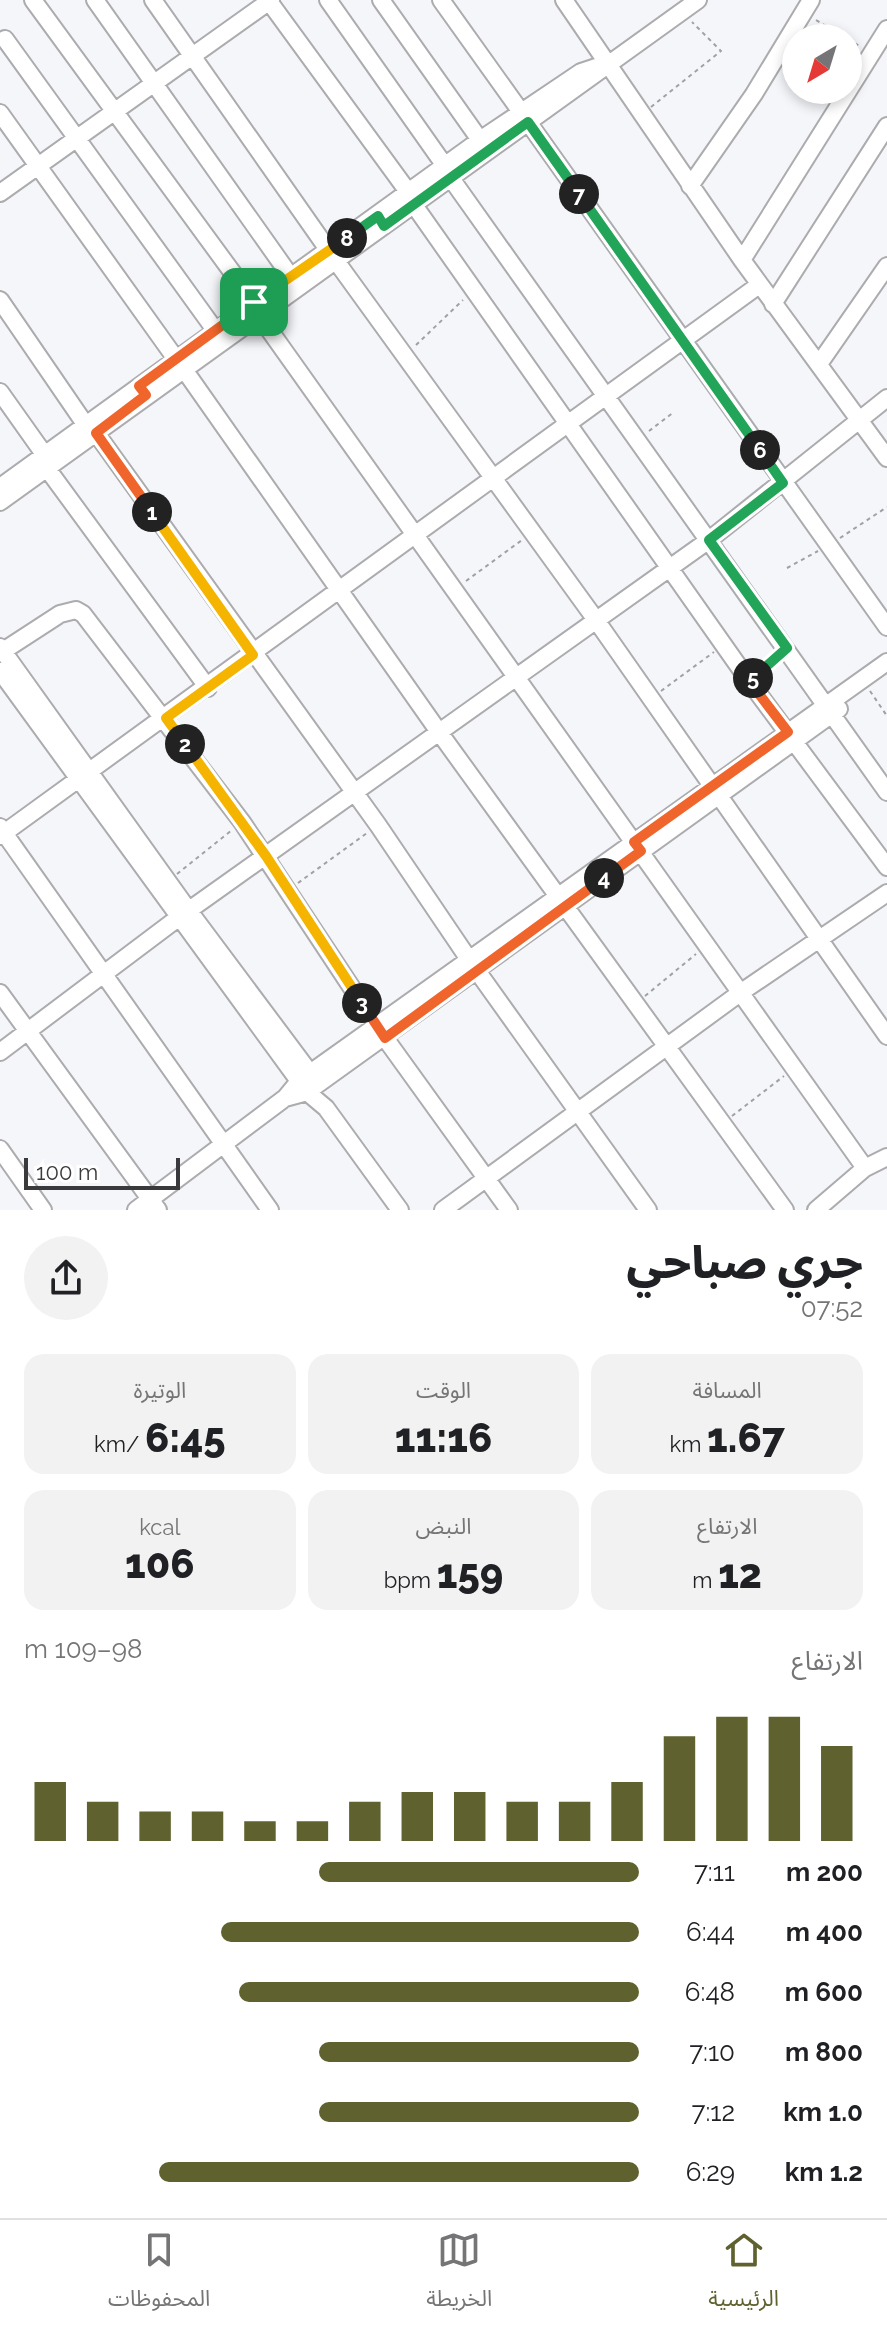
<!DOCTYPE html>
<html lang="ar">
<head>
<meta charset="utf-8">
<style>
	body { margin:0; font-family:Raleway,"Noto Sans Arabic",sans-serif; background:#f2f2f2; color:#202124; direction:rtl; height:100vh; display:flex; flex-direction:column; font-size:30px; white-space:nowrap }
	* { box-sizing:border-box; margin:0 }
	p { font-size:26px; color:#757577 }
	.icon { flex:none; width:44px; height:44px; fill:none; stroke:currentColor; stroke-width:2; stroke-linecap:round; stroke-linejoin:round }
	.map { position:relative; height:1210px; overflow:hidden; direction:ltr }
	.side { display:flex; flex-direction:column; background:#fff; flex:1 }
	.side>* { flex:none }
	.needle { width:52px; rotate:218deg }
	.tools { position:absolute; left:782px; top:24px; display:grid; gap:16px }
	.tools a { display:grid; place-items:center; width:80px; height:80px; border-radius:50%; background:#fff; box-shadow:0 4px 12px #0003; font-size:40px }
	.scale { position:absolute; left:24px; bottom:20px; width:156px; box-sizing:border-box; padding-left:8px; border:4px solid #3a3a3c; border-top:0; font-size:22px; line-height:28px; white-space:nowrap; color:#3a3a3c; -webkit-text-stroke:6px #fff; paint-order:stroke }
	.pin { position:absolute; display:grid; place-items:center; width:68px; height:68px; color:#fff; margin:-34px; border-radius:16px; box-shadow:0 4px 12px #0006 }
	.km { position:absolute; width:40px; height:40px; margin:-20px; border-radius:50%; background:#222; color:#fff; font-size:22px; line-height:40px; text-align:center }
	.round { display:grid; place-items:center; flex:none; width:84px; height:84px; border-radius:42px; background:#f2f2f2 }
	.headline { display:flex; align-items:center; justify-content:space-between; height:136px; padding:0 24px }
	h1 { font-size:44px; font-weight:800; line-height:60px }
	.metrics { display:grid; grid-template-columns:repeat(3,1fr); gap:12px; height:136px; padding:8px 24px }
	.metrics div { display:grid; align-content:center; border-radius:20px; background:#f2f2f2; text-align:center }
	.metrics b { font-size:40px; font-weight:800 }
	.metrics small { font-size:22px; font-weight:400 }
	.metrics p { font-size:22px }
	.chart { height:224px; padding:16px 24px }
	.chart p { display:flex; justify-content:space-between }
	.chart svg { width:100%; height:144px; margin-top:8px; stroke:#5f612e; stroke-width:6 }
	ul { padding:0 24px; list-style:none; font-size:26px }
	li { display:grid; grid-template-columns:128px 96px 1fr; align-items:center; height:60px }
	li i { height:20px; border-radius:10px; background:#5f612e }
	.dock { display:flex; justify-content:space-around; align-items:center; height:112px; border-top:2px solid #e0e0e0; background:#fff; font-size:22px; color:#757577 }
	.dock a { display:grid; justify-items:center; gap:4px }
	.dock .on { color:#5f612e }
	.map>svg:first-child { display:block }
	.lines { fill:none; stroke-linecap:round; stroke-linejoin:round }
	.minor-casing { stroke:#acacaf; stroke-width:20 }
	.path { stroke:#a1a1a4; stroke-width:2; stroke-dasharray:4 4; stroke-linecap:butt }
	.minor { stroke:#fff; stroke-width:16 }
	.split-1-casing { stroke:#fff; stroke-width:16 }
	.split-2-casing { stroke:#fff; stroke-width:16 }
	.split-3-casing { stroke:#fff; stroke-width:16 }
	.split-4-casing { stroke:#fff; stroke-width:16 }
	.split-5-casing { stroke:#fff; stroke-width:16 }
	.split-6-casing { stroke:#fff; stroke-width:16 }
	.split-7-casing { stroke:#fff; stroke-width:16 }
	.split-8-casing { stroke:#fff; stroke-width:16 }
	.split-9-casing { stroke:#fff; stroke-width:16 }
	.split-1 { stroke:#f0652b; stroke-width:10 }
	.split-2 { stroke:#f5b400; stroke-width:10 }
	.split-3 { stroke:#f5b400; stroke-width:10 }
	.split-4 { stroke:#f0652b; stroke-width:10 }
	.split-5 { stroke:#f0652b; stroke-width:10 }
	.split-6 { stroke:#22a559; stroke-width:10 }
	.split-7 { stroke:#22a559; stroke-width:10 }
	.split-8 { stroke:#22a559; stroke-width:10 }
	.split-9 { stroke:#f5b400; stroke-width:10 }
</style>
</head>
<body>
<div class="map">
<svg width="887" height="1210" viewBox="0 0 887 1210">
	<rect width="100%" height="100%" fill="#f5f6fa"/>
	<g class="lines">
		<g class="minor-casing">
			<path id="minor" d="M33,0l221,302
				M95,0l196,277
				M153,0l176,251
				M268,0l141,193
				M328,0l117,166
				M381,0l99,140
				M441,0l80,112
				M564,0l178,260 145,198
				M5,39l210,291
				M0,113l176,246
				M528,122l359,505
				M450,177l437,615
				M690,186l64,-92 57,-94
				M0,193l271,-193
				M414,205l335,476 138,186
				M742,260l145,-231
				M336,261l260,359 291,416
				M0,300l85,124
				M773,304l114,-178
				M258,314l607,854
				M819,364l68,-98
				M183,368l256,364 346,478
				M0,392l44,62
				M96,433l282,392 92,136 178,249
				M46,467l162,221
				M0,487l480,-347 101,-68 21,-7
				M0,502l698,-502
				M0,647l189,264 127,170
				M3,651l57,-37 16,-4 7,4 159,208 143,216 124,172
				M0,671l307,421 19,16 74,102
				M0,827l270,383
				M0,836l759,-551
				M0,993l158,217
				M0,1052l178,-134 531,-378 178,-142
				M285,1098l22,-6 532,-383
				M0,1149l43,61
				M136,1210l149,-112 14,-17 588,-419
				M443,1210l297,-217 147,-100
				M816,1210l49,-42 22,-11"/>
		</g>
		<path class="path" d="M816,20l30,18
			M848,39l13,8
			M651,107l70,-56 -29,-29
			M416,345l47,-45
			M649,431l25,-19
			M840,538l47,-31
			M787,568l31,-17
			M466,581l56,-41
			M760,672l16,-14
			M661,691l53,-39
			M870,691l17,25
			M177,874l55,-44
			M298,883l69,-50
			M645,996l51,-42
			M732,1116l52,-40"/>
		<use href="#minor" class="minor"/>
	</g>
	<g class="lines">
		<g class="split-1-casing">
			<path id="split-1" d="M152,512l-56,-79 50,-38 -7,-9 115,-84"/>
		</g>
		<g class="split-2-casing">
			<path id="split-2" d="M152,512l101,143 -87,63 19,26"/>
		</g>
		<g class="split-3-casing">
			<path id="split-3" d="M185,744l81,112 96,147"/>
		</g>
		<g class="split-4-casing">
			<path id="split-4" d="M362,1003l23,35 219,-160"/>
		</g>
		<g class="split-5-casing">
			<path id="split-5" d="M604,878l37,-27 -7,-9 154,-110 -39,-51 4,-3"/>
		</g>
		<g class="split-6-casing">
			<path id="split-6" d="M753,678l34,-30 -78,-108 74,-57 -23,-33"/>
		</g>
		<g class="split-7-casing">
			<path id="split-7" d="M579,194l181,256"/>
		</g>
		<g class="split-8-casing">
			<path id="split-8" d="M347,238l31,-22 6,10 144,-104 51,72"/>
		</g>
		<g class="split-9-casing">
			<path id="split-9" d="M254,302l93,-64"/>
		</g>
		<use href="#split-1" class="split-1"/>
		<use href="#split-2" class="split-2"/>
		<use href="#split-3" class="split-3"/>
		<use href="#split-4" class="split-4"/>
		<use href="#split-5" class="split-5"/>
		<use href="#split-6" class="split-6"/>
		<use href="#split-7" class="split-7"/>
		<use href="#split-8" class="split-8"/>
		<use href="#split-9" class="split-9"/>
	</g>
</svg>
<div class="tools">
<a><svg class="needle" viewBox="-14 -14 28 28"><path d="M0-13l5 13h-10z" fill="#e53935"/><path d="M0 13l5-13h-10z" fill="#757577"/></svg></a>
</div>
<div class="scale">100 m</div>
<div class="pin" style="left:254px;top:302px;background:#1e9e55"><svg class="icon" aria-label="arrive" viewBox="0 0 24 24"><path d="M6 21V4h12l-3 4 3 4H6"/></svg></div>
<b class="km" style="left:152px;top:512px">1</b>
<b class="km" style="left:185px;top:744px">2</b>
<b class="km" style="left:362px;top:1003px">3</b>
<b class="km" style="left:604px;top:878px">4</b>
<b class="km" style="left:753px;top:678px">5</b>
<b class="km" style="left:760px;top:450px">6</b>
<b class="km" style="left:579px;top:194px">7</b>
<b class="km" style="left:347px;top:238px">8</b>
</div>
<section class="side">
<div class="headline"><div><h1>جري صباحي</h1><p>07:52</p></div><a class="round"><svg class="icon" aria-label="share" viewBox="0 0 24 24"><path d="M12 15V3M7 8l5-5 5 5M5 13v7h14v-7"/></svg></a></div>
<div class="metrics">
<div><p>المسافة</p><b>1.67<small> km</small></b></div>
<div><p>الوقت</p><b>11:16</b></div>
<div><p>الوتيرة</p><b>6:45<small> /km</small></b></div>
</div>
<div class="metrics">
<div><p>الارتفاع</p><b>12<small> m</small></b></div>
<div><p>النبض</p><b>159<small> bpm</small></b></div>
<div><p>kcal</p><b>106</b></div>
</div>
<div class="chart"><p><span>الارتفاع</span>98–109 m</p>
<svg viewBox="0 0 160 44" preserveAspectRatio="none"><path d="M5 44V26M15 44V32M25 44V35M35 44V35M45 44V38M55 44V38M65 44V32M75 44V29M85 44V29M95 44V32M105 44V32M115 44V26M125 44V12M135 44V6M145 44V6M155 44V15"/></svg>
</div>
<ul>
<li><b>200 m</b>7:11<i style="width:52%"></i></li>
<li><b>400 m</b>6:44<i style="width:68%"></i></li>
<li><b>600 m</b>6:48<i style="width:65%"></i></li>
<li><b>800 m</b>7:10<i style="width:52%"></i></li>
<li><b>1.0 km</b>7:12<i style="width:52%"></i></li>
<li><b>1.2 km</b>6:29<i style="width:78%"></i></li>
</ul>
</section>
<nav class="dock">
<a class="on"><svg class="icon" aria-label="home" viewBox="0 0 24 24"><path d="M3 11l9-7 9 7M6 9v11h12V9"/></svg>الرئيسية</a>
<a><svg class="icon" aria-label="map" viewBox="0 0 24 24"><path d="M3 6l6-2 6 2 6-2v14l-6 2-6-2-6 2zM9 4v14M15 6v14"/></svg>الخريطة</a>
<a><svg class="icon" aria-label="saved" viewBox="0 0 24 24"><path d="M7 4h10v16l-5-4-5 4z"/></svg>المحفوظات</a>
</nav>
</body>
</html>
